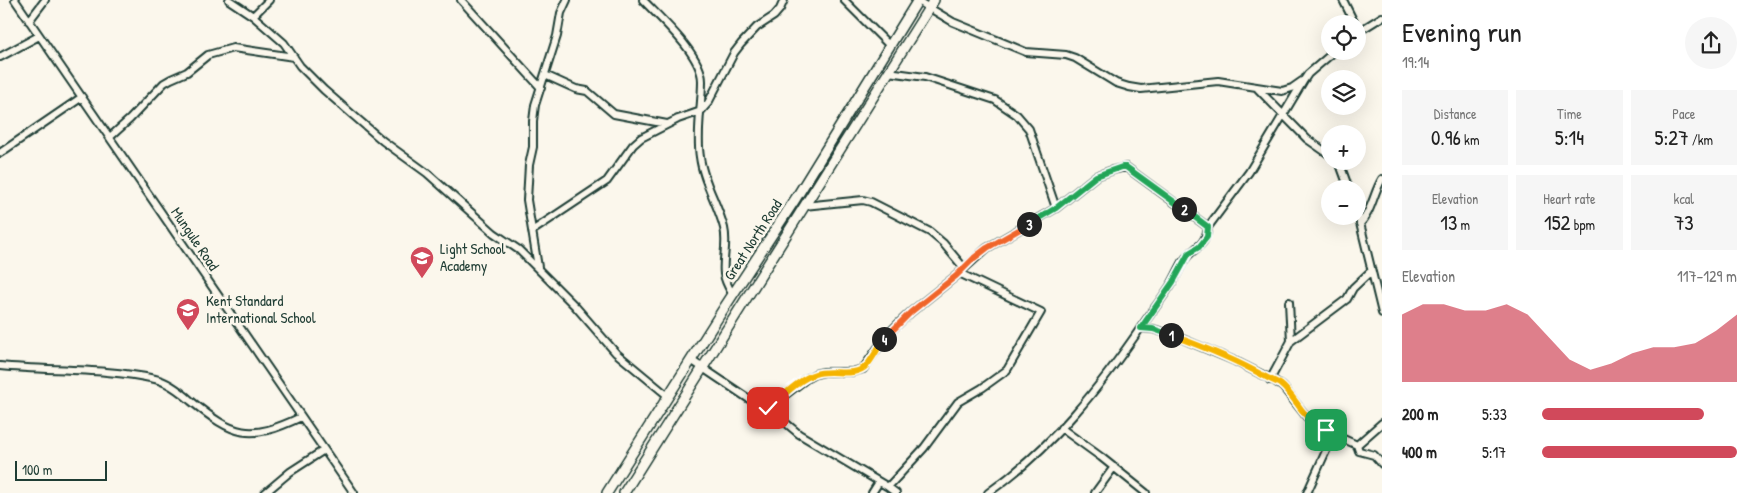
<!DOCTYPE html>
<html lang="en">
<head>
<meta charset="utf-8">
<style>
	body { margin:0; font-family:"Patrick Hand",sans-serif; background:#f6f6f6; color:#222; height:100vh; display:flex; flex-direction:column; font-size:19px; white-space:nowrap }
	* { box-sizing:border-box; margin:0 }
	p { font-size:16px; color:#767676 }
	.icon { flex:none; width:28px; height:28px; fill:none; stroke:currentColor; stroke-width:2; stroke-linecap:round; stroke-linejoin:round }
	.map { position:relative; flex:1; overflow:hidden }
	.details { display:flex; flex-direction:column; background:#fff; width:375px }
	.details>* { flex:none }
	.tools { position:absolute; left:1321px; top:15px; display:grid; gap:10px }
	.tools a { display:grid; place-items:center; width:45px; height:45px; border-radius:50%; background:#fff; box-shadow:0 5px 20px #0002; font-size:25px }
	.scale { position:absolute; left:15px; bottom:12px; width:92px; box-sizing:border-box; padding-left:5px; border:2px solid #1f3d34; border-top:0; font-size:14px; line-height:18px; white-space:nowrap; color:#1f3d34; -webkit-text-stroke:4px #fbf7ec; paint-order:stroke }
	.pin { position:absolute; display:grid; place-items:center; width:42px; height:42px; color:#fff; margin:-21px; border-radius:10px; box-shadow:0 2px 8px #0006 }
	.km { position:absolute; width:25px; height:25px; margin:-12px; border-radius:50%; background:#222; color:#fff; font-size:14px; line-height:25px; text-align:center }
	.round { display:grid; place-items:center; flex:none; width:52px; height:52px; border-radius:26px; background:#f6f6f6 }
	.headline { display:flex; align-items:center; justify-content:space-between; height:85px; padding:0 20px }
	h1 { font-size:28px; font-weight:600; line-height:38px }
	.metrics { display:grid; grid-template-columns:repeat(3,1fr); gap:8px; height:85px; padding:5px 20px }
	.metrics div { display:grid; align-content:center; border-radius:0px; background:#f6f6f6; text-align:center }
	.metrics b { font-size:21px; font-weight:600 }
	.metrics small { font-size:14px; font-weight:400 }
	.metrics p { font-size:14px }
	.chart { height:140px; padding:10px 20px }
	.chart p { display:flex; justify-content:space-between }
	.chart svg { width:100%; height:90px; margin-top:5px; fill:#d1495b; opacity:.7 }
	ul { padding:0 20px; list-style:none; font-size:16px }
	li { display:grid; grid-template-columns:80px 60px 1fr; align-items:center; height:38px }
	li i { height:12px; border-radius:6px; background:#d1495b }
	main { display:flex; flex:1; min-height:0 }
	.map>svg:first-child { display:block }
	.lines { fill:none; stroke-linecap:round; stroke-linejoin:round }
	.minor-casing { stroke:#1f3d34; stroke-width:10 }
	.highway-casing { stroke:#1f3d34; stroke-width:12 }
	.minor { stroke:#fbf7ec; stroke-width:6 }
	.highway { stroke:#fbf7ec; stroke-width:9 }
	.split-1-casing { stroke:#fff; stroke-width:10 }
	.split-2-casing { stroke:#fff; stroke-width:10 }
	.split-3-casing { stroke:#fff; stroke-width:10 }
	.split-4-casing { stroke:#fff; stroke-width:10 }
	.split-5-casing { stroke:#fff; stroke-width:10 }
	.split-1 { stroke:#f5b400; stroke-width:6 }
	.split-2 { stroke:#22a559; stroke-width:6 }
	.split-3 { stroke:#22a559; stroke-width:6 }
	.split-4 { stroke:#f0652b; stroke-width:6 }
	.split-5 { stroke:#f5b400; stroke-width:6 }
	.labels { text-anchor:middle; stroke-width:5; stroke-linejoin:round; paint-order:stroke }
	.street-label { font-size:15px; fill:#1f3d34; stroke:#fbf7ec }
	.poi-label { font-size:15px; fill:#1f3d34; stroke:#fbf7ec; text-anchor:start }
</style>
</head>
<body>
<main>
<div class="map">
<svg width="1382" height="493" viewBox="0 0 1382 493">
	<rect width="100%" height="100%" fill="#fbf7ec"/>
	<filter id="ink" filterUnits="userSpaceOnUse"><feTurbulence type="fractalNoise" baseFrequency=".02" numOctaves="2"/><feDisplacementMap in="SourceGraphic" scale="10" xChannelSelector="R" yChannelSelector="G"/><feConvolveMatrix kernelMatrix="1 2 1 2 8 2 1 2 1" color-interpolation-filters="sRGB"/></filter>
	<g filter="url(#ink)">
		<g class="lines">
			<g class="minor-casing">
				<path id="minor" d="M15,0l339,493
					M229,0l24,16 31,27 16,23 24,24 59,51 44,32 67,60 25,17 56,56 41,47 52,43
					M461,0l80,88
					M643,0c17,18 59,55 59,81 0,25 -6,51 -2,76 3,25 18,47 24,71 4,16 -2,31 0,46 1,8 5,14 9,21
					M844,0l46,46
					M1343,0l12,24
					M918,1l35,21 73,30 40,3 9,3 41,25 13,4 12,2 77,-8 64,10 10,-3 10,-7
					M253,16l16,-16
					M29,21l16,-21
					M1358,32l24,-15
					M0,57l39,-21
					M888,72l37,5 70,23 22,15 12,14 27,79
					M545,75l31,14 11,2 27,23 53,10
					M1258,89l49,50 23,16
					M110,137l20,-18 34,-36 7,-4 16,-7 21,-17 25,-7 61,9
					M0,153l82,-56
					M1337,161l4,6 8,22
					M804,206l59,-6 8,2 59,30 13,11 21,25
					M1358,215l24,98
					M1360,224c12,-13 13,-30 22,-45
					M532,231l75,-50 26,-36 8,-7 37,-19 23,-8 7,-8 26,-50 7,-9 16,-17 17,-11 6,-7 4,-9
					M538,267l-11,-67 2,-35 4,-18v-26l2,-16 22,-69 4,-23 6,-13
					M1141,328l12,1 20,6 62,26 40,20 8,6 23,29 11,11 40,18 2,6 15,4 8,9
					M1291,341l56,-42 6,-11 18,-17
					M691,360l64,43 13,5 31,26 89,53 8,6
					M0,366c51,5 105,2 155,13 14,3 26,13 36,22 43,35 58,41 110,16
					M1270,380l21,-39 -2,-39
					M768,408l38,-29 9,-5 9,-2h28l11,-3 24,-34 10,-10 14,-13 45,-36 31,-28 69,-40 40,-32 17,-6 13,-3 82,60
					M1061,428l40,29 45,36
					M1357,445l25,-22
					M888,487l36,-39 34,-46 24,-14 25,-18 34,-58 -82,-39
					M265,493l25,-21 34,-22
					M872,493l7,-11
					M988,493c63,-44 113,-107 156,-170 9,-13 20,-27 28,-40 4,-7 7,-14 11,-21 10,-16 22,-13 25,-35l41,-55 55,-92 4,-6 27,-23
					M1095,493l19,-26
					M1307,493l24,-53 5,-5"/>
			</g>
			<g class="highway-casing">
				<path id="highway" d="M607,493l117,-185 72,-110 122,-198
					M624,493l310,-493"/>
			</g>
			<use href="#minor" class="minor"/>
			<use href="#highway" class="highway"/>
		</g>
	</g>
	<g class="lines" filter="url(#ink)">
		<g class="split-1-casing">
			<path id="split-1" d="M1171,335c33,12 65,25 95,42 5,3 9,4 14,7 17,13 23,38 46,46"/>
		</g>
		<g class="split-2-casing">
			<path id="split-2" d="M1171,335l-18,-6 -12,-1 32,-46 16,-29 10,-6 8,-10 1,-10 -24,-18"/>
		</g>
		<g class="split-3-casing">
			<path id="split-3" d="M1029,224l27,-16 40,-32 26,-9h4l58,42"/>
		</g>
		<g class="split-4-casing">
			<path id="split-4" d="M884,339l27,-27 45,-36 18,-18 13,-10 42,-24"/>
		</g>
		<g class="split-5-casing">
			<path id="split-5" d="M768,408c13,-10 31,-29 47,-34 16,-6 39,5 52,-9 7,-8 11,-18 17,-26"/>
		</g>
		<use href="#split-1" class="split-1"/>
		<use href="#split-2" class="split-2"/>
		<use href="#split-3" class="split-3"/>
		<use href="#split-4" class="split-4"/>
		<use href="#split-5" class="split-5"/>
	</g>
	<defs>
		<g id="school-pin" transform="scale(1.25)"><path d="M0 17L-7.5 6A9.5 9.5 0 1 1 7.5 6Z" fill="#d1495b" stroke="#fbf7ec"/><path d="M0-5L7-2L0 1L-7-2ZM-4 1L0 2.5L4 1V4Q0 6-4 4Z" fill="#fff"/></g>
	</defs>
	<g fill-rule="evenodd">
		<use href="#school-pin" x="422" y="258"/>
		<use href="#school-pin" x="188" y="310"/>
	</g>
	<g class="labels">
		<g class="street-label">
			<text transform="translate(195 239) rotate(56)" y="5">Mungule Road</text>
			<text transform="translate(753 240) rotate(-57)" y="5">Great North Road</text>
		</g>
		<g class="poi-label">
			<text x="440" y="254">Light School<tspan x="440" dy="17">Academy</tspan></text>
			<text x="206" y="306">Kent Standard<tspan x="206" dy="17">International School</tspan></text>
		</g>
	</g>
</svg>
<div class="tools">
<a><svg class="icon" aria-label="locate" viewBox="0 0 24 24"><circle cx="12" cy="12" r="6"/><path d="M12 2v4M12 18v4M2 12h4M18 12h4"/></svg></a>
<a><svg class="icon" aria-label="layers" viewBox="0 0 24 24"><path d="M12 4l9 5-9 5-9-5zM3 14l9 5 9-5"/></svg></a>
<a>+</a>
<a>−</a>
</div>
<div class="scale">100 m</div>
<div class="pin" style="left:1326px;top:430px;background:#1e9e55"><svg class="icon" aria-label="arrive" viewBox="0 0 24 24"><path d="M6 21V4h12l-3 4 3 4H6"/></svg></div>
<div class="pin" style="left:768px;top:408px;background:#d93025"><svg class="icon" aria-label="check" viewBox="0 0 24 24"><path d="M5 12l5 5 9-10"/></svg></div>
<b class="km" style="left:1171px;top:335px">1</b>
<b class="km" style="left:1184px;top:209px">2</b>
<b class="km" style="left:1029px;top:224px">3</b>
<b class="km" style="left:884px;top:339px">4</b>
</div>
<section class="details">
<div class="headline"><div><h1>Evening run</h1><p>19:14</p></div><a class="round"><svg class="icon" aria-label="share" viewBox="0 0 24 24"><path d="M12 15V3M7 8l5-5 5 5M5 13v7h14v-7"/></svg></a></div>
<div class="metrics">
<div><p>Distance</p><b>0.96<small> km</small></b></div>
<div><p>Time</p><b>5:14</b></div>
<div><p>Pace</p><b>5:27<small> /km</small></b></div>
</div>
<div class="metrics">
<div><p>Elevation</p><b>13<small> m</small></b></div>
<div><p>Heart rate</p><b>152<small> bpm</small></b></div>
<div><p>kcal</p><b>73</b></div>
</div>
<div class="chart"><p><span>Elevation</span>117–129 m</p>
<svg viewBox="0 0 160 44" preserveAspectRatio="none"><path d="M0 44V11L10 6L20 6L30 9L40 9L50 6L60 11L70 22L80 33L90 38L100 35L110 30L120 27L130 27L140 25L150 19L160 11V44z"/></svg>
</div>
<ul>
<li><b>200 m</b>5:33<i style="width:83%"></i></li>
<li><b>400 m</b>5:17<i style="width:100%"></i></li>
</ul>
</section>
</main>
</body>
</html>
